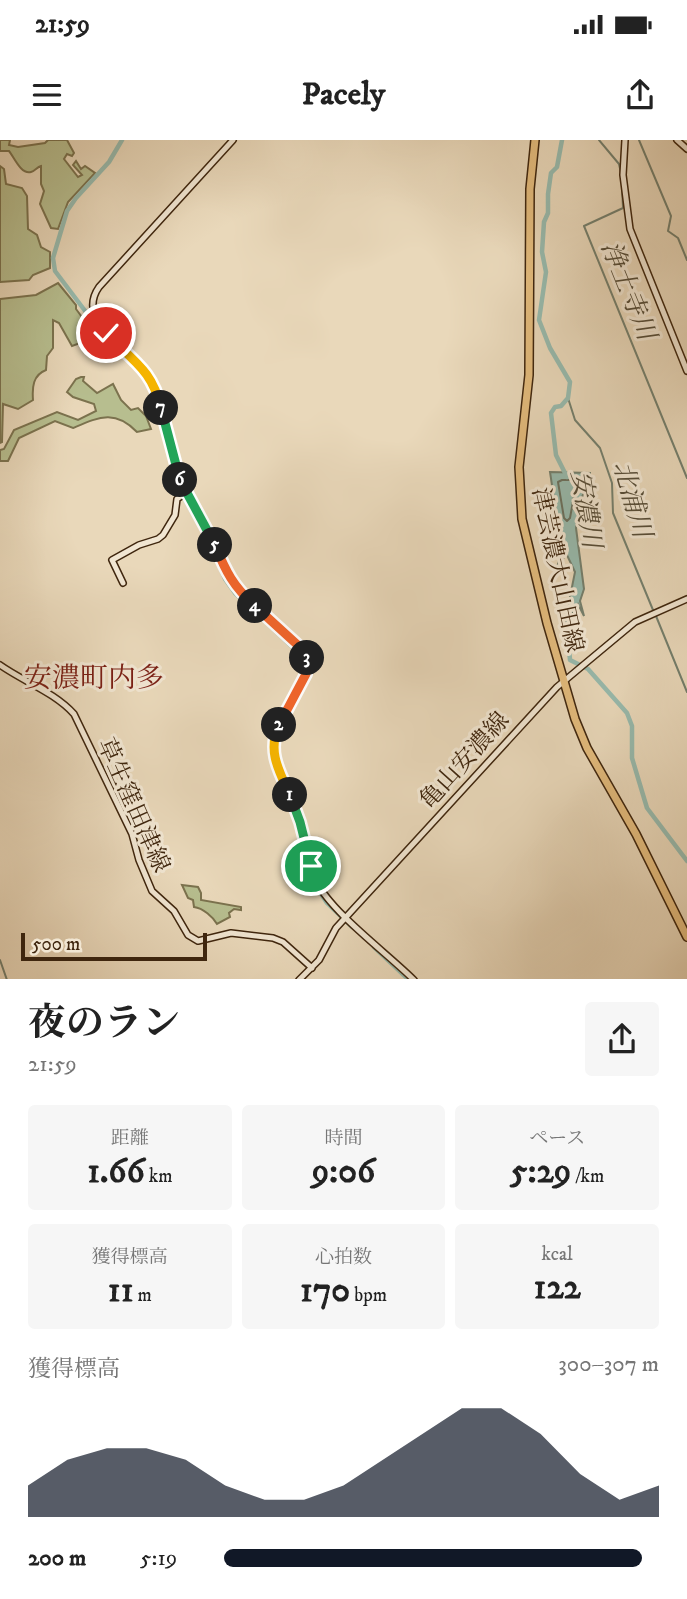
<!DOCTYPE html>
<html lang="ja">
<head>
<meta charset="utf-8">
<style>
	body { margin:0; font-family:"IM FELL DW Pica","Noto Serif JP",serif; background:#f6f6f6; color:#222; height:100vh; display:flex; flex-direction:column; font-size:26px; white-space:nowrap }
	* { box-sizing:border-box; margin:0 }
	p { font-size:23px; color:#767676 }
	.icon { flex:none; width:38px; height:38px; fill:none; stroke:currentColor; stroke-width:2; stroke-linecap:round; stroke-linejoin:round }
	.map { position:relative; height:839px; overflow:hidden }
	.drawer { display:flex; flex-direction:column; background:#fff; flex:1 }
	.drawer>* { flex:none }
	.scale { position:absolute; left:21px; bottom:18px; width:186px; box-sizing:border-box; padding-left:7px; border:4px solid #3f260e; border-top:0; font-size:19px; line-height:24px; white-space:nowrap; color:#3f260e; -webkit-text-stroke:5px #f1e6d2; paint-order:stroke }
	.pin { position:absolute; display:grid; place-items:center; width:60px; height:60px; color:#fff; margin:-30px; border:4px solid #fff; border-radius:50%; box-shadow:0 2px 7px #0007 }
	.km { position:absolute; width:35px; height:35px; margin:-18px; border-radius:50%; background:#222; color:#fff; font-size:19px; line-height:35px; text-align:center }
	.round { display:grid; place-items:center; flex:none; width:74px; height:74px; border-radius:7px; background:#f6f6f6 }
	.summary { display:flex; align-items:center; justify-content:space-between; height:119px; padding:0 28px }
	h1 { font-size:38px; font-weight:700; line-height:52px }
	.metrics { display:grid; grid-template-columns:repeat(3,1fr); gap:10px; height:119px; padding:7px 28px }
	.metrics div { display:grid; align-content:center; border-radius:7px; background:#f6f6f6; text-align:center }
	.metrics b { font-size:35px; font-weight:700 }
	.metrics small { font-size:19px; font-weight:400 }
	.metrics p { font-size:19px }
	.chart { height:196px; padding:14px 28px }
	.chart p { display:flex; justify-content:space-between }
	.chart svg { width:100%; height:126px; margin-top:7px; fill:#111827; opacity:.7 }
	ul { padding:0 28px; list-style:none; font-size:23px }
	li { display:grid; grid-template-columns:112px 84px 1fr; align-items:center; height:52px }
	li i { height:18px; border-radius:9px; background:#111827 }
	.status { display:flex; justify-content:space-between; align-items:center; height:49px; padding:0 35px; background:#fff; direction:ltr }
	.status svg { height:19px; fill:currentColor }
	header { display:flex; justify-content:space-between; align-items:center; height:91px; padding:0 28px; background:#fff; font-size:32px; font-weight:700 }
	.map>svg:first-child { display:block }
	.green { fill:#b7be8f; stroke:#7b724e; stroke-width:2 }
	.water { fill:#97baad; stroke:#747f6d; stroke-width:2 }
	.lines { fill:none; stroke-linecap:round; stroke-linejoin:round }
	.shore { stroke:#6b705e; stroke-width:2 }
	.stream { stroke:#747f6d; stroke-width:2 }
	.river { stroke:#97baad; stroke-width:4.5 }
	.secondary-casing { stroke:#3f260e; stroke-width:8 }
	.primary-casing { stroke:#3f260e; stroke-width:10 }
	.secondary { stroke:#f1e6d2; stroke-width:5 }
	.primary { stroke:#e4bc7d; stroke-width:7 }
	.split-1-casing { stroke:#fff; stroke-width:14 }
	.split-2-casing { stroke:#fff; stroke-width:14 }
	.split-3-casing { stroke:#fff; stroke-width:14 }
	.split-4-casing { stroke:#fff; stroke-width:14 }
	.split-5-casing { stroke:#fff; stroke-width:14 }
	.split-6-casing { stroke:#fff; stroke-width:14 }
	.split-7-casing { stroke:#fff; stroke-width:14 }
	.split-8-casing { stroke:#fff; stroke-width:14 }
	.split-9-casing { stroke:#fff; stroke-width:14 }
	.split-1 { stroke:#22a559; stroke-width:9 }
	.split-2 { stroke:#f5b400; stroke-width:9 }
	.split-3 { stroke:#f0652b; stroke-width:9 }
	.split-4 { stroke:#f0652b; stroke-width:9 }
	.split-5 { stroke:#f0652b; stroke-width:9 }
	.split-6 { stroke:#22a559; stroke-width:9 }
	.split-7 { stroke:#22a559; stroke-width:9 }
	.split-8 { stroke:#f5b400; stroke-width:9 }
	.split-9 { stroke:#f5b400; stroke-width:9 }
	.labels { text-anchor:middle; stroke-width:6; stroke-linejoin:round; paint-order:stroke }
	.street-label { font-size:24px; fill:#3f260e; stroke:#f1e6d2 }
	.water-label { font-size:26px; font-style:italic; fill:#554b36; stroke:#f1e6d2 }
	.quarter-label { font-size:28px; fill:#7a1f14; stroke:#f1e6d2 }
</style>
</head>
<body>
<div class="status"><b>21:59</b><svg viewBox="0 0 49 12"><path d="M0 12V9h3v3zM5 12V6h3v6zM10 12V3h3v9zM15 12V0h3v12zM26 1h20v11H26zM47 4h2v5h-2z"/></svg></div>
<header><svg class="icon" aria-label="menu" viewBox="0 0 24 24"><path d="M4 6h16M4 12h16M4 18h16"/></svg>Pacely<svg class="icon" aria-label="share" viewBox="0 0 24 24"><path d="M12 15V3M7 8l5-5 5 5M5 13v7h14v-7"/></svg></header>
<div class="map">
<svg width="687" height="840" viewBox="0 0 687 840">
	<rect width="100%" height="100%" fill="#e9d8ba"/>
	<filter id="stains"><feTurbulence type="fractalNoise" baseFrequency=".00286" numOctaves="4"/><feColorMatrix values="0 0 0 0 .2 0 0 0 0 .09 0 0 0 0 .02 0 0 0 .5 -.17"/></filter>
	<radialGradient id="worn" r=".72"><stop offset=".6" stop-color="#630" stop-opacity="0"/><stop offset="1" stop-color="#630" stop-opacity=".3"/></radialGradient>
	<path class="green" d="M0,0h10l-1,5 9,2 27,-4 3,-3h19l7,13 -2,3 -5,-2 -3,5 14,18 4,-2 -9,-10 3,-4 5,8 4,-3 10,7 -27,29 -10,27 -7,-1 -11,-24 4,-13 -3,-7v-18c-4,1 -6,5 -10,6 -10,3 -17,-15 -22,-21h-9z
		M0,26l4,3 2,15 16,4 5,8 1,33 9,6 4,12 9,5v16l-17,7 -4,5 -29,2z
		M58,143l18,22v4l14,19 -7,14 -11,4 -13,-23 -6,-3v28l-6,8 -1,14c-13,5 -14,17 -13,30l-15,9 -15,-5 -1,38 -2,1v-144l36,-4z
		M81,237h3l-1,4 14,12 16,-9 8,16 10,10 7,-2 8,8 5,13 -14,3c-22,-23 -38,-15 -64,-4l-18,-7 -36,17 -11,23h-8v-11l4,-1 10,-19 43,-18 21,8 18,-9 -2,-7 -21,-7 -6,-5 9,-13z
		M182,745l16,2 3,6v7l40,7v3l-7,-1 -5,4 1,4 -13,7c-4,-7 -14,-16 -23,-17l-1,-7 -5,-2z"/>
	<path class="water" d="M550,332l40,1v7l-9,19 -5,29 8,61 -4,12 4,15 -6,-12 -7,11 -2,42 -5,-30 11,-55 -9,-19 -12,23 8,-24z"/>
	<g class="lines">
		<path class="shore" d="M562,340h16l2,3 -6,13 -4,22 -3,3 -3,-3 -6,-36z"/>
		<path class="stream" d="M599,0l20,24 2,9
			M639,0l32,76 -3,15 10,7 9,22
			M622,46l1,22 -39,18 103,252
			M568,258l7,22 25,28 12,35 1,30 40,97
			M656,476l31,76
			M0,820l7,20"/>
		<path class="river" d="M122,0l-13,22 -33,36 -9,13 -14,47 2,13 49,65 31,28 15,20 6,14 20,85 36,65 13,31 10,14 67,63
			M562,0l-5,27 -6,6 -3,21v19l-4,9 -2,30 4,20 -7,48 11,28 20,34 -2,16 -7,8 -6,1 -4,6 5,42 11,22
			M569,508l1,12 18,9 39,44 5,13v32l15,50 40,53
			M282,646c-25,-44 0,-72 20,-111
			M286,653l14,37 8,35
			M316,746l11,17 25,24
			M374,807l35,33"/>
		<g class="secondary-casing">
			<path id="secondary" d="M233,0l-134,147c-24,34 28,62 46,84 5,6 8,13 11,19l24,91 57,109 62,56c26,28 -29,73 -25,108 2,21 17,40 24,59 8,22 8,47 18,68 16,32 71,72 98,99
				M625,0l-2,35 7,54 57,142
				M677,0l10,9
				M123,443l-11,-23 27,-15 19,-6 5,-4 12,-20 2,-16 9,-6
				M0,525c24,17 54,27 74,49l58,120 7,26 13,31 22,20 14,24 10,6 33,-8 42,5 10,4 29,26
				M299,840l20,-20 17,-32 221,-241 78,-65 52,-23"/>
		</g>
		<g class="primary-casing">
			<path id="primary" d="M535,0l-5,49 -1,186 -10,92 3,52 25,104 28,96 12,29 49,86 51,103"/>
		</g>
		<use href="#secondary" class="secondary"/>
		<use href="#primary" class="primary"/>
	</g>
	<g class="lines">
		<g class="split-1-casing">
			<path id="split-1" d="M290,655l10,27 11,44"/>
		</g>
		<g class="split-2-casing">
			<path id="split-2" d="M279,585c-12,26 0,46 11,70"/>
		</g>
		<g class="split-3-casing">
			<path id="split-3" d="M279,585l27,-51 1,-16"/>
		</g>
		<g class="split-4-casing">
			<path id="split-4" d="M255,466l47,43 5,9"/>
		</g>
		<g class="split-5-casing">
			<path id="split-5" d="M215,405c11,27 18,41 40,61"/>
		</g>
		<g class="split-6-casing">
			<path id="split-6" d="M180,340l35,65"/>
		</g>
		<g class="split-7-casing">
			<path id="split-7" d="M161,268l19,72"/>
		</g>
		<g class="split-8-casing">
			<path id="split-8" d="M121,208c22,20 33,31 40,60"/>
		</g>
		<g class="split-9-casing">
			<path id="split-9" d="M106,193l15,15"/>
		</g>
		<use href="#split-1" class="split-1"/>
		<use href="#split-2" class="split-2"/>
		<use href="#split-3" class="split-3"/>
		<use href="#split-4" class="split-4"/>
		<use href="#split-5" class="split-5"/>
		<use href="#split-6" class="split-6"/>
		<use href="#split-7" class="split-7"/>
		<use href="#split-8" class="split-8"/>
		<use href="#split-9" class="split-9"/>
	</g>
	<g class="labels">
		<g class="street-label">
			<text transform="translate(558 430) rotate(78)" y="8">津芸濃大山田線</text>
			<text transform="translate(464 620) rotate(-48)" y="8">亀山安濃線</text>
			<text transform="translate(134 665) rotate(66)" y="8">草生窪田津線</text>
		</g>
		<g class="water-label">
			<text transform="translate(629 150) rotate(68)" y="9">浄土寺川</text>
			<text transform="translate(633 359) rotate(74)" y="9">北浦川</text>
			<text transform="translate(587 369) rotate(81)" y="9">安濃川</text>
		</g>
		<g class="quarter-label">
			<text x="94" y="547">安濃町内多</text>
		</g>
	</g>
	<rect width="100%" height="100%" filter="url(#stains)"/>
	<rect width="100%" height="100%" fill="url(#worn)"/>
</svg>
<div class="scale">500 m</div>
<div class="pin" style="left:311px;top:726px;background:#1e9e55"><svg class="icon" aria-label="arrive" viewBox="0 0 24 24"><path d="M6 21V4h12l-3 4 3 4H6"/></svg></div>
<div class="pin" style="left:106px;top:193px;background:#d93025"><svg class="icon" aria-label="check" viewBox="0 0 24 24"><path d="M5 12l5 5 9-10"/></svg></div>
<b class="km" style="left:290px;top:655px">1</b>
<b class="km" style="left:279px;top:585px">2</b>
<b class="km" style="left:307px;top:518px">3</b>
<b class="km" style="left:255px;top:466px">4</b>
<b class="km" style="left:215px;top:405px">5</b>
<b class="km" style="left:180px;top:340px">6</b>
<b class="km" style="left:161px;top:268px">7</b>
</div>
<section class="drawer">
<div class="summary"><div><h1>夜のラン</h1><p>21:59</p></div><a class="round"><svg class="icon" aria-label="share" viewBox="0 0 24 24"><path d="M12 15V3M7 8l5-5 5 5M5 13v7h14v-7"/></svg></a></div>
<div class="metrics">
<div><p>距離</p><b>1.66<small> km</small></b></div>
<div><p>時間</p><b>9:06</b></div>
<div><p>ペース</p><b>5:29<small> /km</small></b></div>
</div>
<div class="metrics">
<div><p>獲得標高</p><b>11<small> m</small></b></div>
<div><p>心拍数</p><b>170<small> bpm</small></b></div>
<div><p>kcal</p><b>122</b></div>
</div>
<div class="chart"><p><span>獲得標高</span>300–307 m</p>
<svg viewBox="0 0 160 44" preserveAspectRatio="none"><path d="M0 44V33L10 24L20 20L30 20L40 24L50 33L60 38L70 38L80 33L90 24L100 15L110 6L120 6L130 15L140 29L150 38L160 33V44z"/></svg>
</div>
<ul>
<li><b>200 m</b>5:19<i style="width:96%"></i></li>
</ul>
</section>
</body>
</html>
